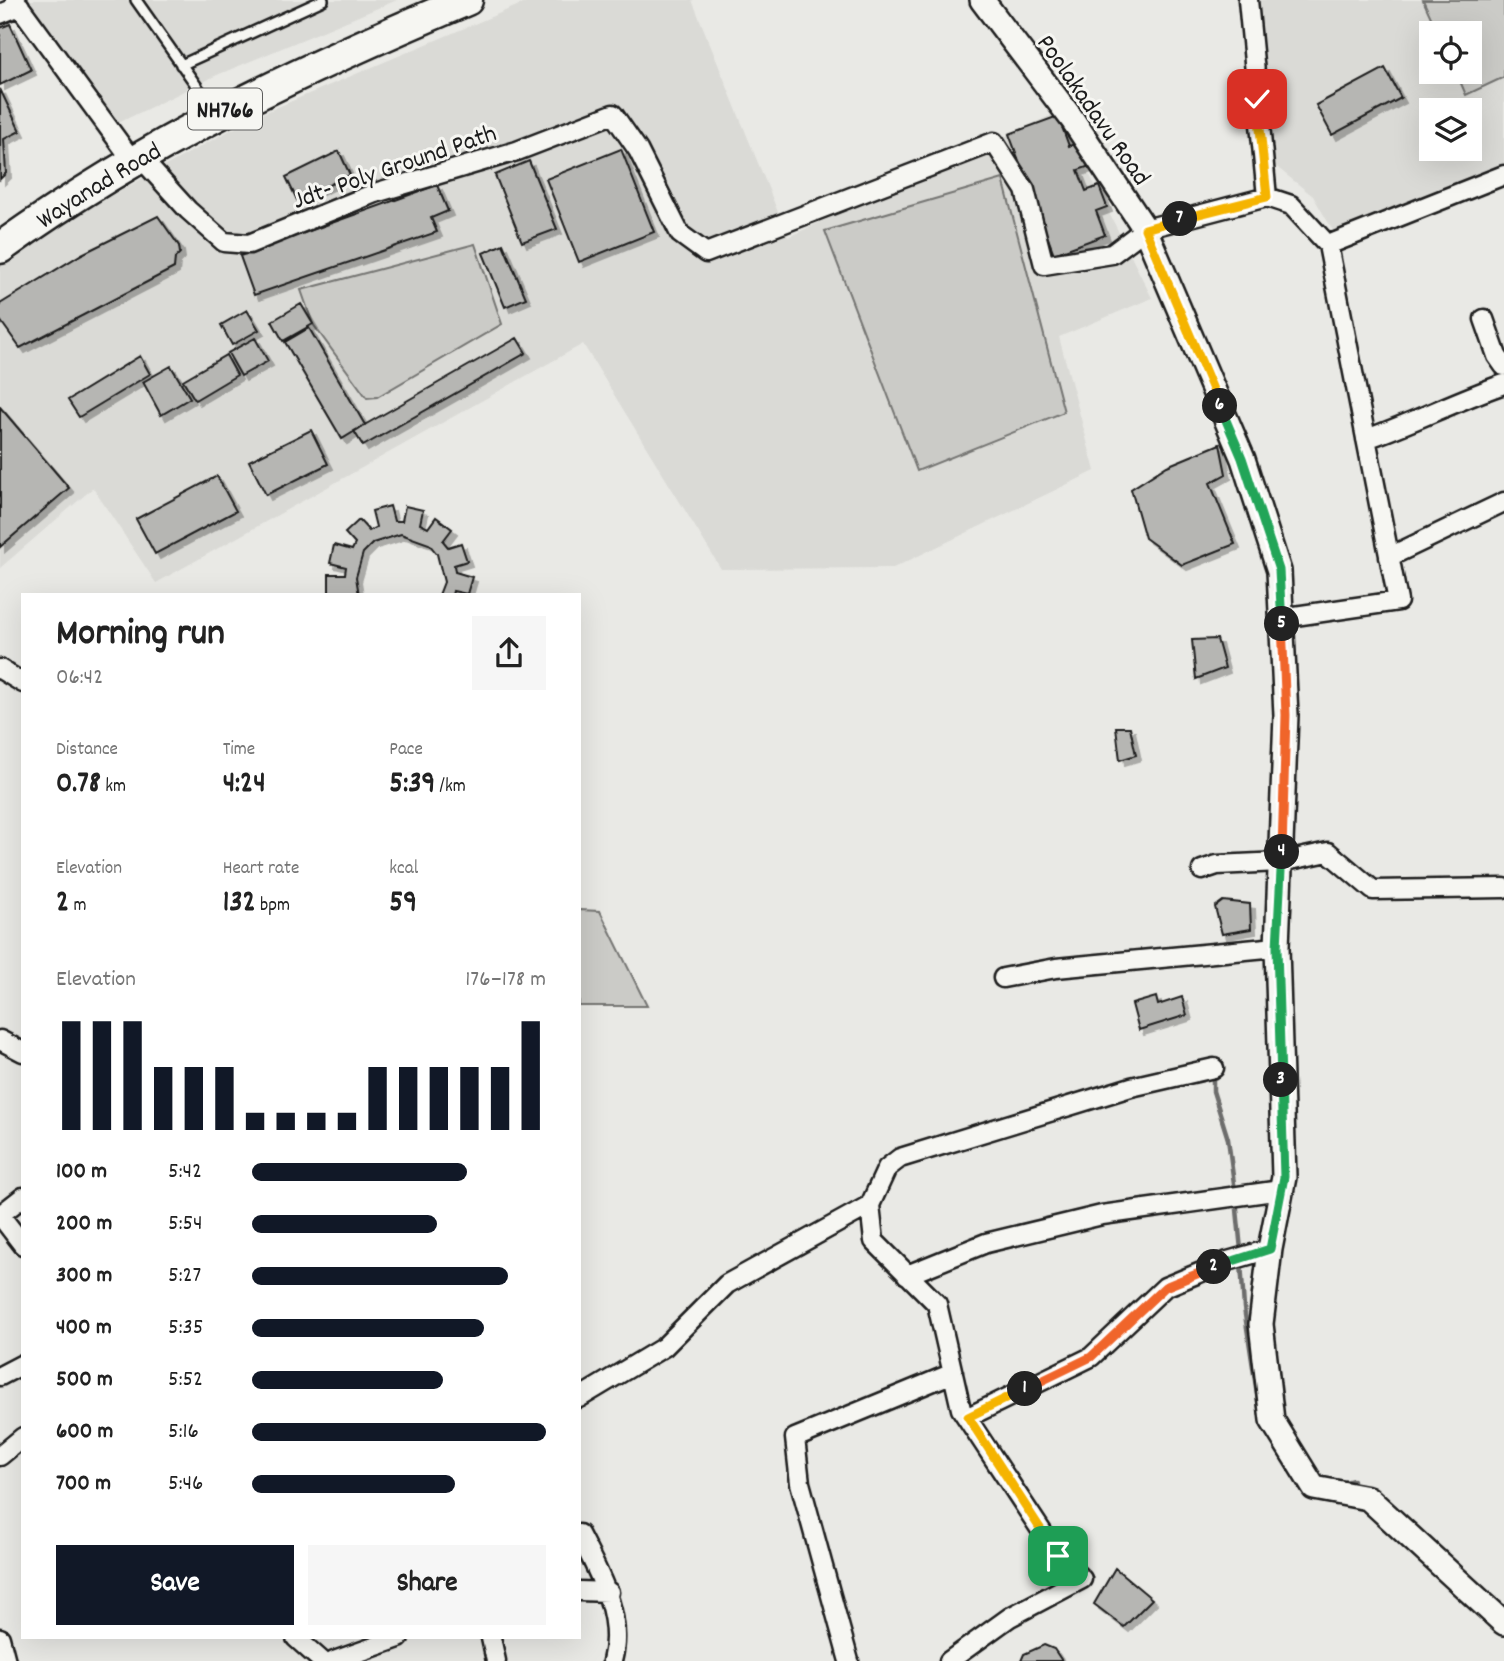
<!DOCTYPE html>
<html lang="en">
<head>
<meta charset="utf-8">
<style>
	body { margin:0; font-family:Dekko,sans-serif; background:#f6f6f6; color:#222; height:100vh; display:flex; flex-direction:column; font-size:26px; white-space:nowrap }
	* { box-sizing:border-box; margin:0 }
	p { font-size:23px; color:#767676 }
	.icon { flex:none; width:38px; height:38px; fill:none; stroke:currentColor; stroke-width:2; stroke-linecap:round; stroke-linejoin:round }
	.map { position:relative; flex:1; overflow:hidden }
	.panel { position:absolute; left:21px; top:593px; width:560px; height:1046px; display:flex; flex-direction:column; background:#fff; border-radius:0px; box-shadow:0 7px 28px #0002 }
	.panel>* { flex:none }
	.fabs { position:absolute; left:1419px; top:21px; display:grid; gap:14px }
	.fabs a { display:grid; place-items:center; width:63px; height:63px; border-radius:0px; background:#fff; box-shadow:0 7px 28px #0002; font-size:35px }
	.pin { position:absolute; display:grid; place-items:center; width:60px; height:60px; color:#fff; margin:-30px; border-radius:14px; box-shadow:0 4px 10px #0006 }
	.km { position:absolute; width:35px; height:35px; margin:-18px; border-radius:50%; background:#222; color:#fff; font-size:19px; line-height:35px; text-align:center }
	.round { display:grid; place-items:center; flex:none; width:74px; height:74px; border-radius:0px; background:#f6f6f6 }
	.summary { display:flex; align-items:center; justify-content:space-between; height:119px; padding:0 35px }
	h1 { font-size:38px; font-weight:700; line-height:52px }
	.figures { display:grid; grid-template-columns:repeat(3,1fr); gap:10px; height:119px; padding:7px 35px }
	.figures div { display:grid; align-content:center }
	.figures b { font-size:30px; font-weight:700 }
	.figures small { font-size:19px; font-weight:400 }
	.figures p { font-size:19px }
	.chart { height:196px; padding:14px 35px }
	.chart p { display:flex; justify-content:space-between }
	.chart svg { width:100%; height:126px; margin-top:7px; stroke:#111827; stroke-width:6 }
	.primary-button { display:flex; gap:14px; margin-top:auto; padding:14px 35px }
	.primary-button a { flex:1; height:80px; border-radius:0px; background:#111827; color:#fff; font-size:28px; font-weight:700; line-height:80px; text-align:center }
	.primary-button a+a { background:#f6f6f6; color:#222 }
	ul { padding:0 35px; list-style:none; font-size:23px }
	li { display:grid; grid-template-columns:112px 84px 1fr; align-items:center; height:52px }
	li i { height:18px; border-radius:9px; background:#111827 }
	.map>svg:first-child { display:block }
	.built { fill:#dadad6; fill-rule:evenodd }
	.green { fill:#cbcbc7; stroke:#747472; stroke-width:2 }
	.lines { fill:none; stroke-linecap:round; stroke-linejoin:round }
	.stream { stroke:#6d6d6c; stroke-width:4.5 }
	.building { fill:#b6b6b3; stroke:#1c1c1c; stroke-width:2; filter:url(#shadow) }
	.service-casing { stroke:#1c1c1c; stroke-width:14 }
	.minor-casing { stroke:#1c1c1c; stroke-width:23 }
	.tertiary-casing { stroke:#1c1c1c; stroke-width:28 }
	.trunk-casing { stroke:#1c1c1c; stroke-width:35 }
	.service { stroke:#f6f6f2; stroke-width:9 }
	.minor { stroke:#f6f6f2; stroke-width:18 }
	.tertiary { stroke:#f6f6f2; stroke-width:23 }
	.trunk { stroke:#f6f6f2; stroke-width:30 }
	.split-1-casing { stroke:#fff; stroke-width:14 }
	.split-2-casing { stroke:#fff; stroke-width:14 }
	.split-3-casing { stroke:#fff; stroke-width:14 }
	.split-4-casing { stroke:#fff; stroke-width:14 }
	.split-5-casing { stroke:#fff; stroke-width:14 }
	.split-6-casing { stroke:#fff; stroke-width:14 }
	.split-7-casing { stroke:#fff; stroke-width:14 }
	.split-8-casing { stroke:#fff; stroke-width:14 }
	.split-1 { stroke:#f5b400; stroke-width:9 }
	.split-2 { stroke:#f0652b; stroke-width:9 }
	.split-3 { stroke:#22a559; stroke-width:9 }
	.split-4 { stroke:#22a559; stroke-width:9 }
	.split-5 { stroke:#f0652b; stroke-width:9 }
	.split-6 { stroke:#22a559; stroke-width:9 }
	.split-7 { stroke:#f5b400; stroke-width:9 }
	.split-8 { stroke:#f5b400; stroke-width:9 }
	.labels { text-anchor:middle; stroke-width:6; stroke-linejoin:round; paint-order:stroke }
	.shield { fill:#f6f6f2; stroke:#5d5d5c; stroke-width:2 }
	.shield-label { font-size:24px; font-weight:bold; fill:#1c1c1c }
	.street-label { font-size:26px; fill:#1c1c1c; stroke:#f6f6f2 }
</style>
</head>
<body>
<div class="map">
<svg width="1504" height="1661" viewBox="0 0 1504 1661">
	<defs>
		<filter id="shadow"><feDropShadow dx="5" dy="5" stdDeviation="0" flood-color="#0004"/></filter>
	</defs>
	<rect width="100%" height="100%" fill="#e9e9e5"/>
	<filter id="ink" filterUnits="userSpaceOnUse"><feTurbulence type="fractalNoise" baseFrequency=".0143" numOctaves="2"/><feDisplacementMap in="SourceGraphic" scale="14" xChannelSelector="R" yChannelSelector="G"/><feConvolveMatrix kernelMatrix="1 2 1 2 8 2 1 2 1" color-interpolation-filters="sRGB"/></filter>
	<g filter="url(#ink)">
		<path class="built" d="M25,0h372l-180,75 -103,50z
			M531,0h161l96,237 270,-125 94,186 -93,39 36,134 -202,97 -172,1 -138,-225 -427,239 -63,-95 -93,80v-303l60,-41 194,-107z
			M1258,0h246v163l-169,71 -22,-38 -39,-31zM1432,33h38v39h-38zM1432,110h38v39h-38z"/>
		<path class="green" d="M1423,0h81v77l-38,18 -10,-23h14v-39h-32z
			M1003,179l61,233 -147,59 -92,-240z
			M475,244l27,80 -125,73 -10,1 -54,-74 -12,-34z
			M579,910l21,1 47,95h-68z"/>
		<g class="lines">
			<path class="stream" d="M1213,1073v18l15,48 7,52
				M1236,1199l5,51
				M1241,1262l3,46 17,112
				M1342,1483l11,-3"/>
		</g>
		<path class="building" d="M10,24l21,46 -31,15v-57z
			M1385,68l16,30 -69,37 -16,-30z
			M0,89l20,42 -16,8 2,34 -6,6z
			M1058,116l11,30 12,-4 9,24 -12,4 8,21 13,-5 8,21 -11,4 9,24 -51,19 -45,-120z
			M621,149l33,83 -75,30 -33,-83z
			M339,151l11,24 -53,25 -11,-23z
			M529,161l28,68 -35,13 -27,-67z
			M437,185l11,26 -17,7 6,14 -183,63 -14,-39z
			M158,216l21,30 1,7 -5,5 -1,10 -154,80 -20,-28v-16l82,-50z
			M503,244l23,54 -21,9 -22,-54z
			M301,304l12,20 -30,17 -11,-20z
			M247,310l12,20 -27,15 -11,-20z
			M309,328l56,97 -23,14 -57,-97z
			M255,338l13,23 -27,15 -13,-23z
			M517,338l9,15 -163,93 -9,-15z
			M226,355l11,20 -42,25 -12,-20z
			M140,356l10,18 -71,43 -11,-17z
			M171,366l19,32 -29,17 -18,-33z
			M0,407l69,81 -69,59z
			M311,430l17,34 -62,31 -17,-34z
			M1220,444l6,30 -16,9 25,61 -53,21 -37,-27 -14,-49 36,-23z
			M217,476l19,35 -81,43 -19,-35z
			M390,506l4,15h8l3,-15 18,4 -3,14 8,4 8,-11 16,12 -9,12 5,6 13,-4 6,18 -13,4 1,7 17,5 -5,17 -14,-3 -1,4h-13l5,-13 -7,-28 -8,-10 -28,-10 -28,9 -10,10 -7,24 3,18h-30v-21h16l1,-7 -16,-4 4,-18 18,5 3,-6 -10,-11 14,-13 10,11 7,-4 -4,-16z
			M1217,639l8,29 -29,11 -4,-39z
			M1116,727h14l6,28 -16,5z
			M1223,901l27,3 1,25 -29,5 -7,-27z
			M1156,997l2,8 24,-8 5,18 -48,15 -7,-26z
			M1115,1568l37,31 -28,28 -30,-23z
			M1044,1645l10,4 8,12h-41l3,-7z"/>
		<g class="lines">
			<g class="service-casing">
				<path id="service" d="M136,0l79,112
					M181,65l142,-65"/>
			</g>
			<g class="minor-casing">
				<path id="minor" d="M15,0l117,160
					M1248,0l19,197 24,8 37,40 176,-70
					M0,14l20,-8
					M139,156l49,54 36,32 25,2 126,-51 142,-42 96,-37 25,36 42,84 26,19 288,-111 31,48 19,75 68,-11 33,-25 122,-32
					M1484,319l13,37 7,10
					M1366,439c47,-16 91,-39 138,-55
					M1389,557l115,-55
					M1281,618l117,-17 -70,-356
					M0,669l23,14
					M1202,870l15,-5 64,-3 47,-10 45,38 131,-2
					M1003,978l53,-10 221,-21
					M0,1040l23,12
					M870,1205l17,-37 13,-10 231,-71 83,-19
					M0,1215l23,30
					M0,1215l23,-18
					M907,1275l79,-32 116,-28 179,-25
					M0,1376l23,-12
					M579,1398l85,-51 63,-63 143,-79 4,36 63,63 24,105 97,147 24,23 -72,38 -61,44
					M968,1417l123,-60 74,-70 63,-26 42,-12
					M0,1456l23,-19
					M579,1534c20,39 45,82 33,127
					M579,1591l30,1
					M0,1638l6,23
					M296,1638l26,23
					M491,1638l5,23
					M334,1661l65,-23
					M849,1661l-49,-178 -5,-45 158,-65"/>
			</g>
			<g class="tertiary-casing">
				<path id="tertiary" d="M982,0l90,119 73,110 98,230 36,112 7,144 -9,232 7,230 -14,72 -9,75 11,96 42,68 54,10 136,125"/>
			</g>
			<g class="trunk-casing">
				<g id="trunk">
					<path id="s1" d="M0,248c149,-107 299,-177 467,-248"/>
				</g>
			</g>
			<use href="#service" class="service"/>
			<use href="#minor" class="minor"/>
			<use href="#tertiary" class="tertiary"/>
			<use href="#trunk" class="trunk"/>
		</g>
	</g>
	<g class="lines" filter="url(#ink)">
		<g class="split-1-casing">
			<path id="split-1" d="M1025,1389l-57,28 90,139"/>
		</g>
		<g class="split-2-casing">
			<path id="split-2" d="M1025,1389l66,-32 74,-70 49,-20"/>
		</g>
		<g class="split-3-casing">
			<path id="split-3" d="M1214,1267l56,-18 14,-72 -3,-97"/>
		</g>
		<g class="split-4-casing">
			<path id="split-4" d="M1281,1080l-4,-133 5,-95"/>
		</g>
		<g class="split-5-casing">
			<path id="split-5" d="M1282,852l4,-137 -4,-91"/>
		</g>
		<g class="split-6-casing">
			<path id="split-6" d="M1220,406l22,52 37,112 3,54"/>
		</g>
		<g class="split-7-casing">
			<path id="split-7" d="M1180,219l-35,10 75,177"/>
		</g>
		<g class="split-8-casing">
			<path id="split-8" d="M1180,219l87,-22 -10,-98"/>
		</g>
		<use href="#split-1" class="split-1"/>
		<use href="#split-2" class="split-2"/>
		<use href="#split-3" class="split-3"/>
		<use href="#split-4" class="split-4"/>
		<use href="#split-5" class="split-5"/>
		<use href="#split-6" class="split-6"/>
		<use href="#split-7" class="split-7"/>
		<use href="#split-8" class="split-8"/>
	</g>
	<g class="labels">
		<rect class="shield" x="188" y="88.5" width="74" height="41" rx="5"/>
		<g class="shield-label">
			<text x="225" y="117">NH766</text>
		</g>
		<g class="street-label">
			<text transform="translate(1095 109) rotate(55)" y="9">Poolakadavu Road</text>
			<text transform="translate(394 165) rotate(-19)" y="9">Jdt- Poly Ground Path</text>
			<text dy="9" stroke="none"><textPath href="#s1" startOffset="117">Wayanad Road</textPath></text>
		</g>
	</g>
</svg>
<div class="fabs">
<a><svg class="icon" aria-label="locate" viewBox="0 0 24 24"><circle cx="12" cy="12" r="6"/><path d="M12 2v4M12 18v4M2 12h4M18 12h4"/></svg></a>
<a><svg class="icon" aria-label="layers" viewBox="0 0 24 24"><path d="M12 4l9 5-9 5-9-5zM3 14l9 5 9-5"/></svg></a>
</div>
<div class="pin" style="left:1058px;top:1556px;background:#1e9e55"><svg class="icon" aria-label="arrive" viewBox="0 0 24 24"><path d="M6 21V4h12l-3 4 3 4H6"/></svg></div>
<div class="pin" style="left:1257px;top:99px;background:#d93025"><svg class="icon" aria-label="check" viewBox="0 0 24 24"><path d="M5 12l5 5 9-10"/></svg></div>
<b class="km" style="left:1025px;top:1389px">1</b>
<b class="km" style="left:1214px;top:1267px">2</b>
<b class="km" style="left:1281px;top:1080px">3</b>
<b class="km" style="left:1282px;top:852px">4</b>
<b class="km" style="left:1282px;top:624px">5</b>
<b class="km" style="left:1220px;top:406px">6</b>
<b class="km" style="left:1180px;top:219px">7</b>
<section class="panel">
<div class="summary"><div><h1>Morning run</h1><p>06:42</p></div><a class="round"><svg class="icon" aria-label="share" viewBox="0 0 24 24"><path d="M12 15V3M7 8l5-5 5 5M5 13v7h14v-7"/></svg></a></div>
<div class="figures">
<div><p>Distance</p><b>0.78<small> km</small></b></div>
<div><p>Time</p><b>4:24</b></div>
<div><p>Pace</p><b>5:39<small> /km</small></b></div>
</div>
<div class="figures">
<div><p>Elevation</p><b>2<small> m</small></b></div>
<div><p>Heart rate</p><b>132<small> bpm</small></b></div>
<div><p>kcal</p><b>59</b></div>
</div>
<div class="chart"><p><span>Elevation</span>176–178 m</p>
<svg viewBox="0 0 160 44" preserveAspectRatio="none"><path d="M5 44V6M15 44V6M25 44V6M35 44V22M45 44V22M55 44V22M65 44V38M75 44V38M85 44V38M95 44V38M105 44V22M115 44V22M125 44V22M135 44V22M145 44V22M155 44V6"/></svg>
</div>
<ul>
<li><b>100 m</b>5:42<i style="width:73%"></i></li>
<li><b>200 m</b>5:54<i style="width:63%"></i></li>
<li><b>300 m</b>5:27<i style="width:87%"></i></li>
<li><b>400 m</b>5:35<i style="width:79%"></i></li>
<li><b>500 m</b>5:52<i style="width:65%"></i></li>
<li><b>600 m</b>5:16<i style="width:100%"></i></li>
<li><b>700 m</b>5:46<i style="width:69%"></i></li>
</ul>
<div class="primary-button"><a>Save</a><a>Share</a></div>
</section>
</div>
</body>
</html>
